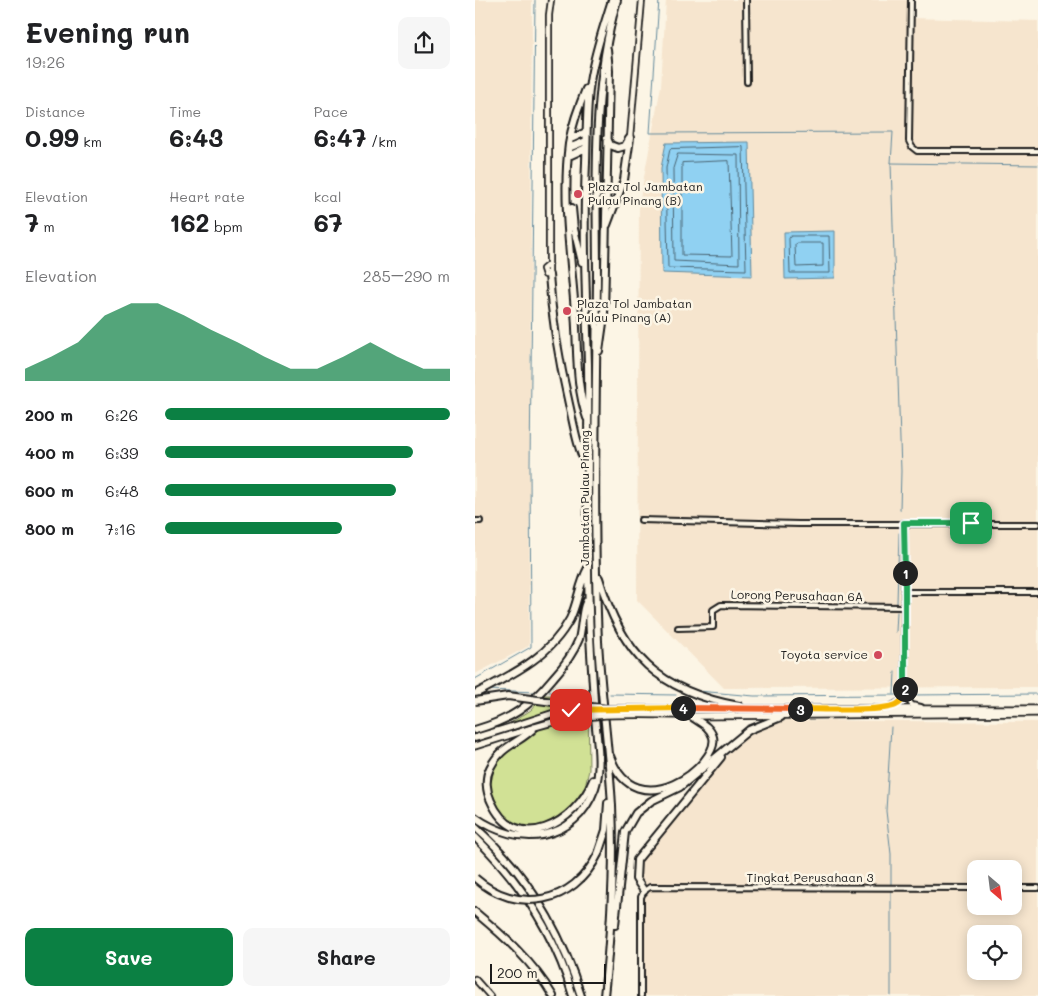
<!DOCTYPE html>
<html lang="en">
<head>
<meta charset="utf-8">
<style>
	body { margin:0; font-family:Mali,sans-serif; background:#f6f6f6; color:#202124; height:100vh; display:flex; flex-direction:column; font-size:19px; white-space:nowrap }
	* { box-sizing:border-box; margin:0 }
	p { font-size:16px; color:#757577 }
	.icon { flex:none; width:28px; height:28px; fill:none; stroke:currentColor; stroke-width:2; stroke-linecap:round; stroke-linejoin:round }
	.map { position:relative; flex:1; overflow:hidden }
	.panel { display:flex; flex-direction:column; background:#fff; width:475px }
	.panel>* { flex:none }
	.needle { width:32px; rotate:152deg }
	.tools { position:absolute; left:492px; top:860px; display:grid; gap:10px }
	.tools a { display:grid; place-items:center; width:55px; height:55px; border-radius:10px; background:#fff; box-shadow:0 2px 12px #0003; font-size:25px }
	.scale { position:absolute; left:15px; bottom:12px; width:116px; box-sizing:border-box; padding-left:5px; border:2px solid #1c1c1c; border-top:0; font-size:14px; line-height:18px; white-space:nowrap; color:#1c1c1c; -webkit-text-stroke:4px #fcf5e5; paint-order:stroke }
	.pin { position:absolute; display:grid; place-items:center; width:42px; height:42px; color:#fff; margin:-21px; border-radius:10px; box-shadow:0 2px 8px #0006 }
	.km { position:absolute; width:25px; height:25px; margin:-12px; border-radius:50%; background:#222; color:#fff; font-size:14px; line-height:25px; text-align:center }
	.round { display:grid; place-items:center; flex:none; width:52px; height:52px; border-radius:10px; background:#f6f6f6 }
	.overview { display:flex; align-items:center; justify-content:space-between; height:85px; padding:0 25px }
	h1 { font-size:28px; font-weight:700; line-height:38px }
	.metrics { display:grid; grid-template-columns:repeat(3,1fr); gap:8px; height:85px; padding:5px 25px }
	.metrics div { display:grid; align-content:center }
	.metrics b { font-size:25px; font-weight:700 }
	.metrics small { font-size:14px; font-weight:400 }
	.metrics p { font-size:14px }
	.chart { height:140px; padding:10px 25px }
	.chart p { display:flex; justify-content:space-between }
	.chart svg { width:100%; height:90px; margin-top:5px; fill:#0b8043; opacity:.7 }
	.cta { display:flex; gap:10px; margin-top:auto; padding:10px 25px }
	.cta a { flex:1; height:58px; border-radius:10px; background:#0b8043; color:#fff; font-size:20px; font-weight:700; line-height:58px; text-align:center }
	.cta a+a { background:#f6f6f6; color:#202124 }
	ul { padding:0 25px; list-style:none; font-size:16px }
	li { display:grid; grid-template-columns:80px 60px 1fr; align-items:center; height:38px }
	li i { height:12px; border-radius:6px; background:#0b8043 }
	main { display:flex; flex:1; min-height:0 }
	.map>svg:first-child { display:block }
	.built { fill:#f6e5ce; fill-rule:evenodd }
	.green { fill:#d1e195; stroke:#767e58 }
	.water { fill:#90d1f2; stroke:#62899c }
	.lines { fill:none; stroke-linecap:round; stroke-linejoin:round }
	.shore { stroke:#4a6472; stroke-width:1 }
	.stream { stroke:#62899c; stroke-width:1 }
	.minor-casing { stroke:#1c1c1c; stroke-width:8 }
	.tertiary-casing { stroke:#1c1c1c; stroke-width:8 }
	.primary-casing { stroke:#1c1c1c; stroke-width:9 }
	.motorway-casing { stroke:#1c1c1c; stroke-width:10 }
	.minor { stroke:#fcf5e5; stroke-width:4 }
	.tertiary { stroke:#fcf5e5; stroke-width:4.5 }
	.primary { stroke:#fcf5e5; stroke-width:5.5 }
	.motorway { stroke:#fcf5e5; stroke-width:6 }
	.primary-bridge-casing { stroke:#1c1c1c; stroke-width:9; stroke-linecap:butt }
	.motorway-bridge-casing { stroke:#1c1c1c; stroke-width:10; stroke-linecap:butt }
	.primary-bridge { stroke:#fcf5e5; stroke-width:5.5 }
	.motorway-bridge { stroke:#fcf5e5; stroke-width:6 }
	.split-1-casing { stroke:#fff; stroke-width:10 }
	.split-2-casing { stroke:#fff; stroke-width:10 }
	.split-3-casing { stroke:#fff; stroke-width:10 }
	.split-4-casing { stroke:#fff; stroke-width:10 }
	.split-5-casing { stroke:#fff; stroke-width:10 }
	.split-1 { stroke:#22a559; stroke-width:6 }
	.split-2 { stroke:#22a559; stroke-width:6 }
	.split-3 { stroke:#f5b400; stroke-width:6 }
	.split-4 { stroke:#f0652b; stroke-width:6 }
	.split-5 { stroke:#f5b400; stroke-width:6 }
	.poi-dot { fill:#d1495b; stroke:#fcf5e5; stroke-width:2 }
	.labels { text-anchor:middle; stroke-width:5; stroke-linejoin:round; paint-order:stroke }
	.poi-label { font-size:12px; fill:#1c1c1c; stroke:#fcf5e5; text-anchor:start }
	.street-label { font-size:12px; fill:#1c1c1c; stroke:#fcf5e5 }
</style>
</head>
<body>
<main>
<section class="panel">
<div class="overview"><div><h1>Evening run</h1><p>19:26</p></div><a class="round"><svg class="icon" aria-label="share" viewBox="0 0 24 24"><path d="M12 15V3M7 8l5-5 5 5M5 13v7h14v-7"/></svg></a></div>
<div class="metrics">
<div><p>Distance</p><b>0.99<small> km</small></b></div>
<div><p>Time</p><b>6:43</b></div>
<div><p>Pace</p><b>6:47<small> /km</small></b></div>
</div>
<div class="metrics">
<div><p>Elevation</p><b>7<small> m</small></b></div>
<div><p>Heart rate</p><b>162<small> bpm</small></b></div>
<div><p>kcal</p><b>67</b></div>
</div>
<div class="chart"><p><span>Elevation</span>285–290 m</p>
<svg viewBox="0 0 160 44" preserveAspectRatio="none"><path d="M0 44V38L10 32L20 25L30 12L40 6L50 6L60 12L70 19L80 25L90 32L100 38L110 38L120 32L130 25L140 32L150 38L160 38V44z"/></svg>
</div>
<ul>
<li><b>200 m</b>6:26<i style="width:100%"></i></li>
<li><b>400 m</b>6:39<i style="width:87%"></i></li>
<li><b>600 m</b>6:48<i style="width:81%"></i></li>
<li><b>800 m</b>7:16<i style="width:62%"></i></li>
</ul>
<div class="cta"><a>Save</a><a>Share</a></div>
</section>
<div class="map">
<svg width="563" height="996" viewBox="0 0 563 996">
	<rect width="100%" height="100%" fill="#fcf5e5"/>
	<filter id="ink" filterUnits="userSpaceOnUse"><feTurbulence type="fractalNoise" baseFrequency=".02" numOctaves="2"/><feDisplacementMap in="SourceGraphic" scale="10" xChannelSelector="R" yChannelSelector="G"/><feConvolveMatrix kernelMatrix="1 2 1 2 8 2 1 2 1" color-interpolation-filters="sRGB"/></filter>
	<g filter="url(#ink)">
		<path class="built" d="M0,0h57l-3,646 -54,28z
			M191,0h241l1,18 130,3v666l-314,1 -87,-88 2,-396 22,-118z
			M304,720l259,2v274h-398l-2,-132 95,-116 21,-17zM501,869h38v37h-38zM501,934h38v37h-38z"/>
		<path class="green" d="M69,695l44,1 1,74 -4,17 -21,30 -28,12 -20,-4 -16,-11 -9,-18 -1,-10 5,-20 5,-8 16,-12 -7,-22 22,-14z"/>
		<path class="water" d="M274,142l3,134 -90,-3 -1,-105 5,-25z
			M360,231v47l-50,1 -1,-47z"/>
		<g class="lines">
			<path class="shore" d="M268,147l3,123 -78,-2 -2,-100 4,-19z
				M203,154l60,1 1,109 -65,-3 -1,-92z
				M254,161l3,95 -50,-1v-92z
				M316,236h38l1,37h-40l-1,-34z
				M323,243h25v23l-27,1 -1,-22z"/>
			<path class="stream" d="M184,0l-9,133 243,-1 -2,31 147,2
				M416,163l10,308 -1,39
				M422,603l2,-70
				M421,632l1,-20
				M0,679l56,-32 -1,-181 5,-466
				M13,690l48,2
				M223,691l56,5 144,-1
				M74,692l36,1
				M135,694l66,1
				M419,694l1,-22
				M433,695l130,-1
				M416,885v-31l-5,-43 5,-84
				M416,889v107"/>
			<g class="minor-casing">
				<path id="minor" d="M271,0l1,82
					M436,0l-2,141 3,6 5,4h121
					M166,520l158,4h239
					M0,521h5
					M430,592h133
					M203,628l35,-1v-17l8,-5 183,2
					M430,696l7,9 9,2
					M413,708l13,-7 4,-5 -1,-173
					M539,888h24
					M166,996v-99l3,-6 6,-4 326,1"/>
			</g>
			<g class="tertiary-casing">
				<path id="tertiary" d="M155,138l12,-138
					M74,264l-6,5 2,6h4
					M74,275v-260l2,-15
					M0,979l15,17"/>
			</g>
			<g class="primary-casing">
				<path id="primary" d="M131,709h432
					M215,716l348,-3
					M0,738l36,-11
					M0,746l60,-19"/>
			</g>
			<g class="motorway-casing">
				<path id="motorway" d="M111,89c-7,18 -14,35 -17,55 -7,55 2,113 6,168 3,34 0,73 12,106
					M98,138l13,-6
					M132,138l3,7 8,3 7,-2 4,-7
					M96,147l15,-6
					M96,155l15,-7
					M97,208l2,21 8,33
					M132,225l17,-45 6,-42
					M74,275c3,44 10,86 20,129 5,22 8,43 18,63
					M124,351l5,-35 5,-245 -2,-22
					M124,578c23,78 60,113 140,128l3,3
					M0,694c36,-19 75,-37 95,-75 8,-16 9,-35 18,-51
					M60,727c-15,16 -34,18 -45,41 -5,10 -4,23 1,33 25,57 86,21 102,-21
					M0,730c37,-11 54,-23 78,-52 11,-12 20,-24 26,-39 3,-10 3,-34 9,-40
					M135,756c26,73 110,8 103,-19 -3,-11 -14,-15 -22,-21
					M0,817c43,31 100,26 120,-29 7,-20 2,-49 0,-70 -2,-36 -5,-72 -6,-108 -3,-82 0,-164 -1,-246 -2,-67 -5,-134 -2,-202 1,-27 0,-54 4,-80 4,-28 14,-56 22,-82
					M0,827c51,45 86,104 106,169
					M0,837c46,45 80,97 98,159
					M123,854l8,-24 2,-27
					M169,891l-8,-12 1,-19 84,-103
					M0,912c30,25 58,50 78,84
					M140,925l10,-93 11,-19 15,-12 29,-14 69,-57 32,-13
					M129,996c7,-64 11,-126 8,-190 -3,-56 -11,-110 -14,-165 -5,-121 -2,-241 -1,-362 0,-94 -6,-188 20,-279"/>
			</g>
			<use href="#minor" class="minor"/>
			<use href="#tertiary" class="tertiary"/>
			<use href="#primary" class="primary"/>
			<use href="#motorway" class="motorway"/>
			<g class="primary-bridge-casing">
				<path id="primary-bridge" d="M36,727l40,-13 38,-5
					M60,727c48,-16 101,-12 152,-12"/>
			</g>
			<g class="motorway-bridge-casing">
				<path id="motorway-bridge" d="M0,701l33,-5 98,13
					M0,878c42,37 99,26 123,-24"/>
			</g>
			<use href="#primary-bridge" class="primary-bridge"/>
			<use href="#motorway-bridge" class="motorway-bridge"/>
		</g>
	</g>
	<g class="lines" filter="url(#ink)">
		<g class="split-1-casing">
			<path id="split-1" d="M430,573l-1,-50h67"/>
		</g>
		<g class="split-2-casing">
			<path id="split-2" d="M430,573v116"/>
		</g>
		<g class="split-3-casing">
			<path id="split-3" d="M325,709c20,0 81,3 96,-4 7,-4 9,-8 9,-16"/>
		</g>
		<g class="split-4-casing">
			<path id="split-4" d="M208,708l117,1"/>
		</g>
		<g class="split-5-casing">
			<path id="split-5" d="M96,710l112,-2"/>
		</g>
		<use href="#split-1" class="split-1"/>
		<use href="#split-2" class="split-2"/>
		<use href="#split-3" class="split-3"/>
		<use href="#split-4" class="split-4"/>
		<use href="#split-5" class="split-5"/>
	</g>
	<g class="poi-dot">
		<circle cx="103" cy="194" r="5"/>
		<circle cx="92" cy="311" r="5"/>
		<circle cx="403" cy="655" r="5"/>
	</g>
	<g class="labels">
		<g class="poi-label">
			<text x="113" y="191">Plaza Tol Jambatan<tspan x="113" dy="14">Pulau Pinang (B)</tspan></text>
			<text x="102" y="308">Plaza Tol Jambatan<tspan x="102" dy="14">Pulau Pinang (A)</tspan></text>
			<text x="393" y="659" text-anchor="end">Toyota service</text>
		</g>
		<g class="street-label">
			<text transform="translate(110 498) rotate(-90)" y="4">Jambatan Pulau Pinang</text>
			<text transform="translate(322 596) rotate(1)" y="4">Lorong Perusahaan 6A</text>
			<text x="335" y="882">Tingkat Perusahaan 3</text>
		</g>
	</g>
</svg>
<div class="tools">
<a><svg class="needle" viewBox="-14 -14 28 28"><path d="M0-13l5 13h-10z" fill="#e53935"/><path d="M0 13l5-13h-10z" fill="#757577"/></svg></a>
<a><svg class="icon" aria-label="locate" viewBox="0 0 24 24"><circle cx="12" cy="12" r="6"/><path d="M12 2v4M12 18v4M2 12h4M18 12h4"/></svg></a>
</div>
<div class="scale">200 m</div>
<div class="pin" style="left:496px;top:523px;background:#1e9e55"><svg class="icon" aria-label="arrive" viewBox="0 0 24 24"><path d="M6 21V4h12l-3 4 3 4H6"/></svg></div>
<div class="pin" style="left:96px;top:710px;background:#d93025"><svg class="icon" aria-label="check" viewBox="0 0 24 24"><path d="M5 12l5 5 9-10"/></svg></div>
<b class="km" style="left:430px;top:573px">1</b>
<b class="km" style="left:430px;top:689px">2</b>
<b class="km" style="left:325px;top:709px">3</b>
<b class="km" style="left:208px;top:708px">4</b>
</div>
</main>
</body>
</html>
